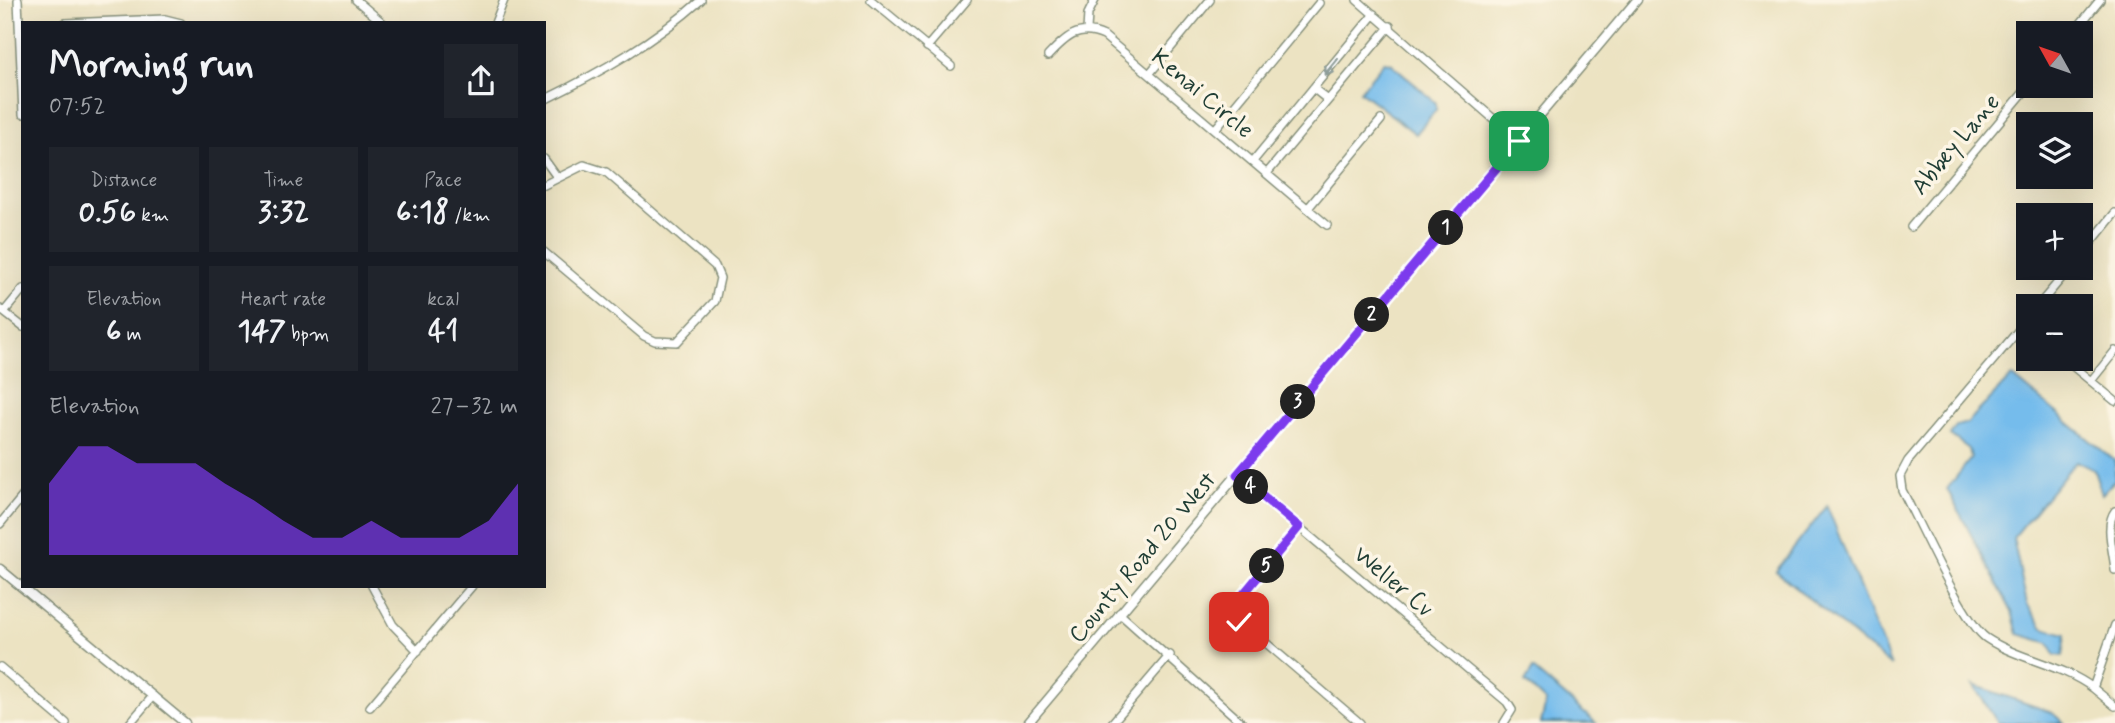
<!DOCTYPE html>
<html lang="en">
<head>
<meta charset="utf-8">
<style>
	body { margin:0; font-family:Mynerve,sans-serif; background:#20242c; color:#f1f3f6; height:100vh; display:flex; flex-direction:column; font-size:26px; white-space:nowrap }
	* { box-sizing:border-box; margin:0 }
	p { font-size:23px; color:#9ea1a6 }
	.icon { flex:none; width:38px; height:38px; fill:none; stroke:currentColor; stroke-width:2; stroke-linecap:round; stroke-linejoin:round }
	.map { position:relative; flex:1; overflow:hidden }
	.drawer { position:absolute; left:21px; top:21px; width:525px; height:567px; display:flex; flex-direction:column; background:#171b24; border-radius:0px; box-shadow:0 7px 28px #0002 }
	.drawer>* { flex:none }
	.needle { width:46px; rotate:310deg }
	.controls { position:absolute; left:2016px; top:21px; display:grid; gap:14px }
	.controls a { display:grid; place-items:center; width:77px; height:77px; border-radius:0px; background:#171b24; box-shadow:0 7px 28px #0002; font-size:35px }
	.pin { position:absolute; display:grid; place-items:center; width:60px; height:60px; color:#fff; margin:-30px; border-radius:14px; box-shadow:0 4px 10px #0006 }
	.km { position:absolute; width:35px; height:35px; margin:-18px; border-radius:50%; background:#222; color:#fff; font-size:19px; line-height:35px; text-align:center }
	.round { display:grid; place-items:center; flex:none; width:74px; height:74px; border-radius:0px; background:#20242c }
	.overview { display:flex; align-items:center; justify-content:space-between; height:119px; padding:0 28px }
	h1 { font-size:38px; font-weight:800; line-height:52px }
	.metrics { display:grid; grid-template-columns:repeat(3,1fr); gap:10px; height:119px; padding:7px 28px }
	.metrics div { display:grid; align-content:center; border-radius:0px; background:#20242c; text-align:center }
	.metrics b { font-size:30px; font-weight:800 }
	.metrics small { font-size:19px; font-weight:400 }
	.metrics p { font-size:19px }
	.chart { height:196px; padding:14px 28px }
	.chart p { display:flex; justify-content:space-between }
	.chart svg { width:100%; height:126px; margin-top:7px; fill:#7c3aed; opacity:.7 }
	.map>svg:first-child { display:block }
	.water { fill:#74bcec; stroke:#4a7c90; stroke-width:2 }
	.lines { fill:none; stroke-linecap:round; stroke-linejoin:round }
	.minor-casing { stroke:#86907b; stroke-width:10 }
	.tertiary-casing { stroke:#86907b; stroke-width:11 }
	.minor { stroke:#fff; stroke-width:7 }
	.tertiary { stroke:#fff; stroke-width:8 }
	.oneway { stroke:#8f9e9a }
	.route-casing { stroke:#fff; stroke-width:14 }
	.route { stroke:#7c3aed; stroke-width:9 }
	.labels { text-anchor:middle; stroke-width:7; stroke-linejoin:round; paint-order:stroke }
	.street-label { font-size:24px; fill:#1f3d34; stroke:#fcf5e5 }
</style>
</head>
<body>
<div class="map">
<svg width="2115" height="723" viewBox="0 0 2115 723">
	<rect width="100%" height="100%" fill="#fcf5e5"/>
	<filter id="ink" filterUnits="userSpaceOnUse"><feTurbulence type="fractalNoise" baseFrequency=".0143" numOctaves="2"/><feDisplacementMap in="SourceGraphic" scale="14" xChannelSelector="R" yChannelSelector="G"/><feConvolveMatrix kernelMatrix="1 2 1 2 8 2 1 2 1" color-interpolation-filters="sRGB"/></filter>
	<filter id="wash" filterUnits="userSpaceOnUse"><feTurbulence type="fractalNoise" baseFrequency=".00686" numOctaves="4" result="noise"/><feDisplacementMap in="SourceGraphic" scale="28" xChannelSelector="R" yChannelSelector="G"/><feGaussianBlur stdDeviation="1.57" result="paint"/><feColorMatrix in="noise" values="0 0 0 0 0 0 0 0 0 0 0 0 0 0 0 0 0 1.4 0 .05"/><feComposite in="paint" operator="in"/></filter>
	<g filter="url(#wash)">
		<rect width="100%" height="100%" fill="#ece3c2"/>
		<path class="water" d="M1384,62l7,1 45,40v7l-20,24 -56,-43z
			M2012,376l103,85v19l-13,14 -8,-24 -18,-9 -63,77 14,66 16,24 23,6 -3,22 -8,-1 -6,-12 -31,-9 -6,-22 -65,-123 24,-31 -2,-9 -19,-14 6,-9 11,-3z
			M1827,506l64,160 -115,-95z
			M1533,669l63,54h-55l5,-21 -21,-20z
			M1973,685l78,27 13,11h-66z"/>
	</g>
	<g filter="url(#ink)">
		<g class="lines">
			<g class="minor-casing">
				<path id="minor" d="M18,0l5,114
					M356,0l27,23
					M871,0l80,66
					M1357,0l162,141
					M65,23l100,-4 16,4
					M495,23l9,-23
					M1087,30l1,-16 7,-14
					M2073,33l27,-33
					M927,47l40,-47
					M1048,56c17,-18 30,-32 56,-20l223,189
					M1150,73l60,-73
					M1313,88l15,12
					M544,100c57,-28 110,-58 157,-100
					M1216,128l103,-125
					M544,159l13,18
					M1254,160l120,-146
					M1268,172l122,-146
					M544,185l40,-20 22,7 109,94 5,12 -5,23 -38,41 -22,-1 -11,-5 -100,-84
					M1309,207l72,-87
					M1911,227l118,-141
					M2081,255l34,-42
					M2038,306l32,-38
					M0,309l23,18
					M4,312l19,-23
					M2028,318l-5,7 5,5
					M2023,325l-115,136 -8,15 2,14c15,29 62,133 84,148 33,22 75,26 107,50
					M2064,359l51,42
					M2091,381l24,-30
					M1237,475l270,227 5,8 -8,13
					M2115,511c-11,14 -1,42 0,59
					M0,524l23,-28
					M1299,527l-64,77 -3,10 128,109
					M372,586l21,39 25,26
					M1119,613l123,110
					M2115,625l-22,63 22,18
					M0,667l66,56
					M370,707l102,-121
					M130,723l23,-27
					M1112,723l58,-68"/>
			</g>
			<g class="tertiary-casing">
				<path id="tertiary" d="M0,569l185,154
					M1028,723l609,-723"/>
			</g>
			<use href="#minor" class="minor"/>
			<use href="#tertiary" class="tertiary"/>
		</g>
		<defs><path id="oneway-shaft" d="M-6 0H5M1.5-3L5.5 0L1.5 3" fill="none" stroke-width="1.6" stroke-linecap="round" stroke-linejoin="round" transform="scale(1.75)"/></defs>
		<use class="oneway" href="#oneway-shaft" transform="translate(1331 67) rotate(129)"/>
	</g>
	<g class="lines" filter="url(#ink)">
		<g class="route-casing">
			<path id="route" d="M1239,622l-7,-8v-6l67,-81 -62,-52 282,-334"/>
		</g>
		<use href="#route" class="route"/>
	</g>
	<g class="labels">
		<g class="street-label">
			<text transform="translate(1203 93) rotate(40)" y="8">Kenai Circle</text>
			<text transform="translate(1955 144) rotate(-50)" y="8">Abbey Lane</text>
			<text transform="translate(1142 557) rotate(-50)" y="8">County Road 20 West</text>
			<text transform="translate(1394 581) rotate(40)" y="8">Weller Cv</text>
		</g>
	</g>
</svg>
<div class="controls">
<a><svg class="needle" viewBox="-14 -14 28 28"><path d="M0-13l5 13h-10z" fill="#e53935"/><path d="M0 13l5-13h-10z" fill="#9ea1a6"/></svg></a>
<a><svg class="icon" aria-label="layers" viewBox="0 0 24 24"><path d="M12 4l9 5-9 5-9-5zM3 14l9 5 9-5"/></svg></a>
<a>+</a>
<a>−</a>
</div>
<div class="pin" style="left:1519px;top:141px;background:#1e9e55"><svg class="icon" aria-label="arrive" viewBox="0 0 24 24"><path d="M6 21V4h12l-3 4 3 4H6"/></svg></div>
<div class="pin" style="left:1239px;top:622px;background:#d93025"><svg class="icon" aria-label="check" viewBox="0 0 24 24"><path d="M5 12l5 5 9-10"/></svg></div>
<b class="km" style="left:1446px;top:228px">1</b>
<b class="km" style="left:1372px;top:315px">2</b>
<b class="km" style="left:1298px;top:402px">3</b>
<b class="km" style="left:1251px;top:487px">4</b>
<b class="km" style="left:1267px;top:566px">5</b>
<section class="drawer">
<div class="overview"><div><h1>Morning run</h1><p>07:52</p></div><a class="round"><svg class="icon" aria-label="share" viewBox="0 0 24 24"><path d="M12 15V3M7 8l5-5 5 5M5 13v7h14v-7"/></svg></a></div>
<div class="metrics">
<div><p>Distance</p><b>0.56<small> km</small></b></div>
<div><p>Time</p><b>3:32</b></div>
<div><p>Pace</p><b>6:18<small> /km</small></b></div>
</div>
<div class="metrics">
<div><p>Elevation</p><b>6<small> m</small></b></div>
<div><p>Heart rate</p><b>147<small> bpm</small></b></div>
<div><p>kcal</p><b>41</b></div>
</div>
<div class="chart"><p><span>Elevation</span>27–32 m</p>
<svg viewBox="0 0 160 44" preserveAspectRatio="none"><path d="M0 44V19L10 6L20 6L30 12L40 12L50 12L60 19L70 25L80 32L90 38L100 38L110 32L120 38L130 38L140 38L150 32L160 19V44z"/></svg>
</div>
</section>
</div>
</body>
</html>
